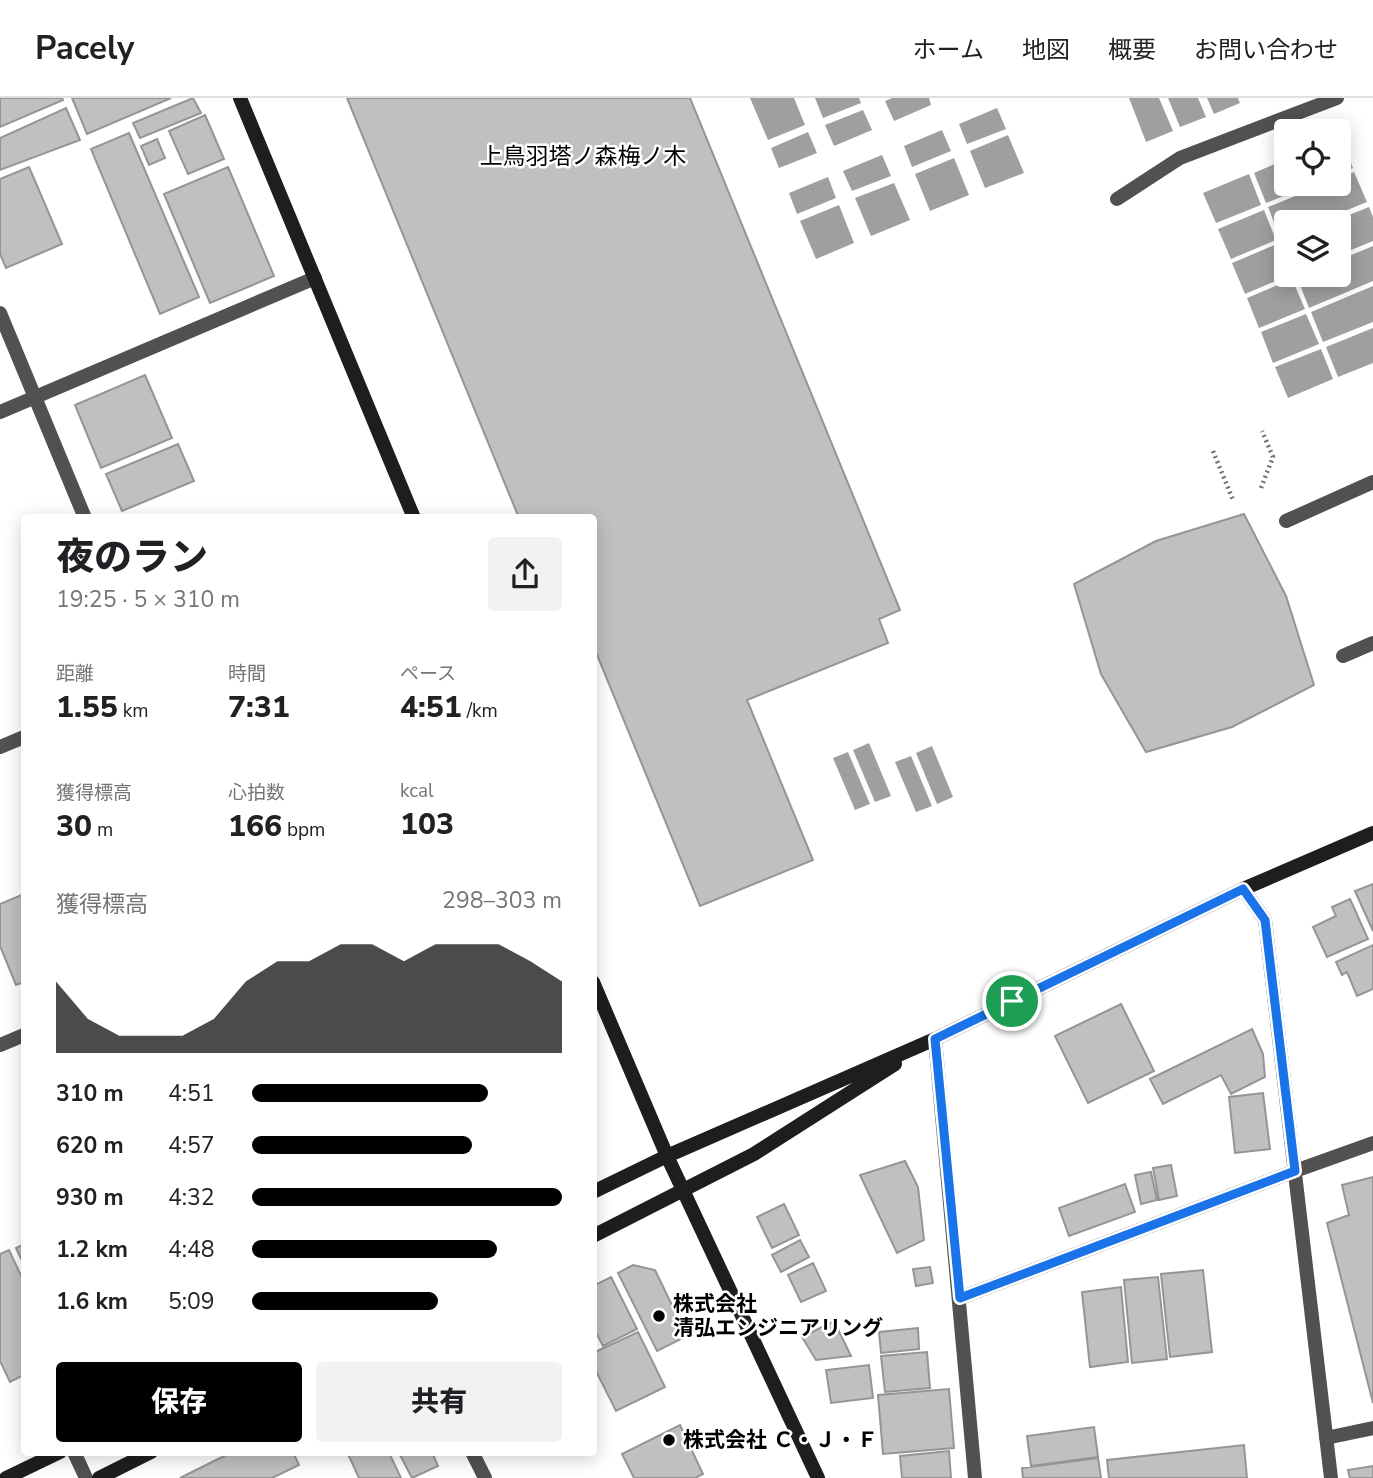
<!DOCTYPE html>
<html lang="ja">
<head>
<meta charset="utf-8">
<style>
	body { margin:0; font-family:"Nunito Sans","Noto Sans JP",sans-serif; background:#f2f2f2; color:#202124; height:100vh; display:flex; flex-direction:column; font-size:26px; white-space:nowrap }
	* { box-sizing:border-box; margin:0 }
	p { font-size:23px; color:#757577 }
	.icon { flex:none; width:38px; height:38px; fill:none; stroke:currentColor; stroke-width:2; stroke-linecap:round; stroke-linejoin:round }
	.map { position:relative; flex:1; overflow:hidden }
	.drawer { position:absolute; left:21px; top:416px; width:576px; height:942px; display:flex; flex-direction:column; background:#fff; border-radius:7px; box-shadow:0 4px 18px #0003 }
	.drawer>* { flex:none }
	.fabs { position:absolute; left:1274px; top:21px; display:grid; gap:14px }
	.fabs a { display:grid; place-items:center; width:77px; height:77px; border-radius:7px; background:#fff; box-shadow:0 4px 18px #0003; font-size:35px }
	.pin { position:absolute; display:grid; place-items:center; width:60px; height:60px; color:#fff; margin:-30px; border:4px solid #fff; border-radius:50%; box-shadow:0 2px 7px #0007 }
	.round { display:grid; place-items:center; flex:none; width:74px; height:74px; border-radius:7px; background:#f2f2f2 }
	.summary { display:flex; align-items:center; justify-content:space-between; height:119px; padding:0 35px }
	h1 { font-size:38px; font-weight:800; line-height:52px }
	.figures { display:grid; grid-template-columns:repeat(3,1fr); gap:10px; height:119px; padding:7px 35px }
	.figures div { display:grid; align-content:center }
	.figures b { font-size:30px; font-weight:800 }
	.figures small { font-size:19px; font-weight:400 }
	.figures p { font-size:19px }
	.chart { height:196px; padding:14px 35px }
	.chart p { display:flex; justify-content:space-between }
	.chart svg { width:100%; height:126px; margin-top:7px; fill:#000; opacity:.7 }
	.cta { display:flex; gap:14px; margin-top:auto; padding:14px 35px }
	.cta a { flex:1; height:80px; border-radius:7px; background:#000; color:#fff; font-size:28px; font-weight:800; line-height:80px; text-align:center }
	.cta a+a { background:#f2f2f2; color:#202124 }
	ul { padding:0 35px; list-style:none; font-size:23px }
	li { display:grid; grid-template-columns:112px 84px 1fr; align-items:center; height:52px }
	li i { height:18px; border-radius:9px; background:#000 }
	header { display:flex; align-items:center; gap:42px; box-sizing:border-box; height:98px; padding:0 35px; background:#fff; border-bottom:2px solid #e0e0e0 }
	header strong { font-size:33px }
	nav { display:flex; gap:38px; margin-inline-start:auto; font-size:24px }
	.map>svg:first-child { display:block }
	.water { fill:#9f9f9f }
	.building { fill:#c0c0c0; stroke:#959595; stroke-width:2 }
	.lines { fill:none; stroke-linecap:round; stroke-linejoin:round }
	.path { stroke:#737373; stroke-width:4.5; stroke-dasharray:2 3.5; stroke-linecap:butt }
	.lane { stroke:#515151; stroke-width:14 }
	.street { stroke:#515151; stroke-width:14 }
	.secondary { stroke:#1e1e1e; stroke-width:14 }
	.route-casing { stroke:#fff; stroke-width:14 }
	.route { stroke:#1a73e8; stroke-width:9 }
	.poi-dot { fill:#000; stroke:#fff; stroke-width:2.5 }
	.labels { text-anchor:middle; stroke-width:5; stroke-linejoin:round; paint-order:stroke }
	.poi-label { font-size:21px; font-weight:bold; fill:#000; stroke:#fff; text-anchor:start }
	.neighbourhood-label { font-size:23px; fill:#000; stroke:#fff }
</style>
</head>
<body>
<header>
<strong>Pacely</strong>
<nav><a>ホーム</a><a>地図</a><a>概要</a><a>お問い合わせ</a></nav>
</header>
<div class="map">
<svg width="1373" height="1380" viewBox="0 0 1373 1380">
	<rect width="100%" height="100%" fill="#fff"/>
	<path class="water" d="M750,0h44l11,27 -37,15z
		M815,0h44l2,5 -38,15z
		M892,0h37l2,7 -37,16 -9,-20z
		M1129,0h30l14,33 -27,11z
		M1168,0h30l8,19 -26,10z
		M1207,0h31l2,5 -26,11z
		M997,10l9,21 -39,15 -8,-20z
		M863,12l9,20 -38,16 -9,-21z
		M942,32l9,21 -39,16 -8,-21z
		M808,34l9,21 -38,15 -8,-20z
		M1008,37l16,38 -39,15 -15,-37z
		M1340,39l13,31 -14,6v-36z
		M882,57l9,21 -39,15 -9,-20z
		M954,60l15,37 -39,16 -15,-37z
		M1286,61v25h28l-48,19 -12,-30z
		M1354,74l13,30 -49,20h-32v13l-6,3 -12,-31 57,-23h14v-6z
		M1249,76l12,31 -45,18 -13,-30z
		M828,79l8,21 -39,16 -8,-21z
		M894,85l16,37 -39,16 -16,-38z
		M839,107l15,38 -38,16 -16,-38z
		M1369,109l4,10v24l-34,14v-33h-8z
		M1264,112l12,30 -45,19 -13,-30z
		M1277,146l9,22v9h4l-45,19 -13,-31z
		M1373,148v35l-64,27 -12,-31 5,-2h37v-15z
		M1292,181l13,30 -46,19 -12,-30z
		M1373,188v36l-50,20 -12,-30z
		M1306,216l13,30 -46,19 -12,-31z
		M1373,230v35l-35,14 -12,-30z
		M1321,251l12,30 -45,19 -13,-31z
		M869,645l22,53 -16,6 -22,-52z
		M932,648l21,51 -16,7 -21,-51z
		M848,654l22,52 -15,6 -22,-52z
		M911,658l21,50 -16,6 -21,-50z"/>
	<path class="building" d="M0,0h62l1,2 -63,27z
		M72,0h99l-84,36z
		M193,0l8,15 -61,25 -7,-15z
		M347,0h343l210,512 -21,9 9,24 -141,57 66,160 -113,46 -107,-261v-127h-74z
		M66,10l14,32 -80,30v-32z
		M205,17l19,44 -36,15 -19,-43z
		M129,35l70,164 -39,17 -69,-165z
		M157,41l8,19 -16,7 -8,-19z
		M29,69l33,77 -56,24 -6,-14v-75z
		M228,69l46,109 -64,27 -46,-109z
		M145,277l27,63 -71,30 -26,-63z
		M178,346l16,37 -72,30 -16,-37z
		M1244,416l42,82 28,89 -82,42 -86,25 -45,-78 -27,-90 82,-43z
		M1373,786v47l-18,-40z
		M24,796v88l-8,3 -16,-39v-42z
		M1350,801l18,40 -41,18 -14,-30 23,-11 -4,-9z
		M1373,847v44l-16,7 -10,-24 -5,3 -6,-13z
		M1121,906l33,67 -66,32 -33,-67z
		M1252,931l11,25 2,23 -34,17 -10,-19 -58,29 -13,-25z
		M1263,995l7,56 -35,4 -6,-56z
		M905,1063l13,26 6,53 -27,13 -37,-78z
		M1171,1067l6,31 -18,4 -6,-32z
		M1151,1074l6,28 -16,4 -6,-29z
		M1373,1079v226l-46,-180 22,-8 -7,-30z
		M1125,1086l10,28 -66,24 -10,-28z
		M784,1106l15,31 -27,13 -15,-31z
		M800,1142l9,17 -28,15 -9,-17z
		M24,1146v21l-8,-17z
		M9,1152l15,32v93l-14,7 -10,-21v-107z
		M813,1165l13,28 -25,11 -13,-27z
		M633,1167l22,5 32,66 -30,15 -39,-78z
		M930,1169l3,16 -17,3 -3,-17z
		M1203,1172l9,82 -42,5 -9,-83z
		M611,1179l26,52 -34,17 -10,-19v-41z
		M1158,1179l9,82 -35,4 -8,-83z
		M1121,1189l7,75 -38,5 -8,-75z
		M834,1223l17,35 -35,4 -14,-23z
		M918,1230l1,21 -38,4 -2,-21z
		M638,1234l27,55 -49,24 -23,-46v-12z
		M927,1254l3,36 -45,4 -4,-36z
		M869,1267l4,33 -42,5 -5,-33z
		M949,1291l5,59 -71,6 -5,-59z
		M680,1327l23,49 -8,4h-61l-12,-24z
		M1094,1329l4,30 -67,9 -4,-30z
		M1244,1347l3,33h-138l-2,-18z
		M949,1353l2,27h-49l-2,-22z
		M232,1354h61l6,13 -27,13h-92z
		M347,1354h48l-5,3 11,23h-42z
		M407,1354h25l6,14 -26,12 -12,-23z
		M1098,1360l3,20h-78l-1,-10z
		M1373,1368v12h-23l-2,-8z"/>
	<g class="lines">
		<path class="path" d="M1213,353l20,49
			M1261,390l12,-31 -11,-26"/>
		<path class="lane" d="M1117,101l63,-41 157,-60
			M1286,423l87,-39
			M1343,558l30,-13"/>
		<path class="street" d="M0,215l85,205
			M0,314l315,-134
			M0,649l24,-10
			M1243,791l22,31 66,558
			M935,941l40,439
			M0,947l24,-10
			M960,1200l335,-127 78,-28
			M1326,1340l47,-10
			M74,1354l12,26
			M472,1354l13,26"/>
		<path class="secondary" d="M240,0l174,420
			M593,884l74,174 151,322
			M593,1094l74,-36 268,-117 308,-150 130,-56
			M593,1138l161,-82 141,-90
			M6,1380l54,-26
			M99,1380l52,-26"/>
	</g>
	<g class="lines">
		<g class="route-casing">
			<path id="route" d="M1243,791l22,31 30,251 -335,127 -25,-259z"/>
		</g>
		<use href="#route" class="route"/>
	</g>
	<g class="poi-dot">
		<circle cx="659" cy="1218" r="7"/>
		<circle cx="669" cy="1342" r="7"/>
	</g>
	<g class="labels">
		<g class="poi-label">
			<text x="673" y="1213">株式会社<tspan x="673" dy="24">清弘エンジニアリング</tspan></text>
			<text x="683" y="1349">株式会社 Ｃ・Ｊ・Ｆ</text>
		</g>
		<g class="neighbourhood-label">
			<text x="583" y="66">上鳥羽塔ノ森梅ノ木</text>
		</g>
	</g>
</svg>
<div class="fabs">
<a><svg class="icon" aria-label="locate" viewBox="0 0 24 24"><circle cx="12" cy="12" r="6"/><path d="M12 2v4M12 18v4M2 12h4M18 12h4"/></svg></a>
<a><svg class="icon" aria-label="layers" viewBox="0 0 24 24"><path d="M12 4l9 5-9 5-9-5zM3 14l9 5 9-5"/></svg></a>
</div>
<div class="pin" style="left:1012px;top:903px;background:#1e9e55"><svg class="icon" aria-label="arrive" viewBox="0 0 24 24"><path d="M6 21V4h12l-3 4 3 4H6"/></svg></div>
<section class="drawer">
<div class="summary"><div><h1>夜のラン</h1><p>19:25 · 5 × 310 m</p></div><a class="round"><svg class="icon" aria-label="share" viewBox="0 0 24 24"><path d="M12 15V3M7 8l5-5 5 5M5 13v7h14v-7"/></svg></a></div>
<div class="figures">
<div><p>距離</p><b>1.55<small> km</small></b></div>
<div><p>時間</p><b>7:31</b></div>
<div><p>ペース</p><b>4:51<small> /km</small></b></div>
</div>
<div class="figures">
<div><p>獲得標高</p><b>30<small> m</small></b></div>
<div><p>心拍数</p><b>166<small> bpm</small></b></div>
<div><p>kcal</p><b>103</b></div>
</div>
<div class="chart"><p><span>獲得標高</span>298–303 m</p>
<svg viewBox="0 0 160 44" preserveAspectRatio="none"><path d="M0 44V19L10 32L20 38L30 38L40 38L50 32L60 19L70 12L80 12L90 6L100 6L110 12L120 6L130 6L140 6L150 12L160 19V44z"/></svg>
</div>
<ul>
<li><b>310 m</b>4:51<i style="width:76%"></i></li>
<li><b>620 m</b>4:57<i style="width:71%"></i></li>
<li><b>930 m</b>4:32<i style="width:100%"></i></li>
<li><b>1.2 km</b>4:48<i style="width:79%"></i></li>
<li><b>1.6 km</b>5:09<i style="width:60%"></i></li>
</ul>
<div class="cta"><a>保存</a><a>共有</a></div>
</section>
</div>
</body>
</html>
